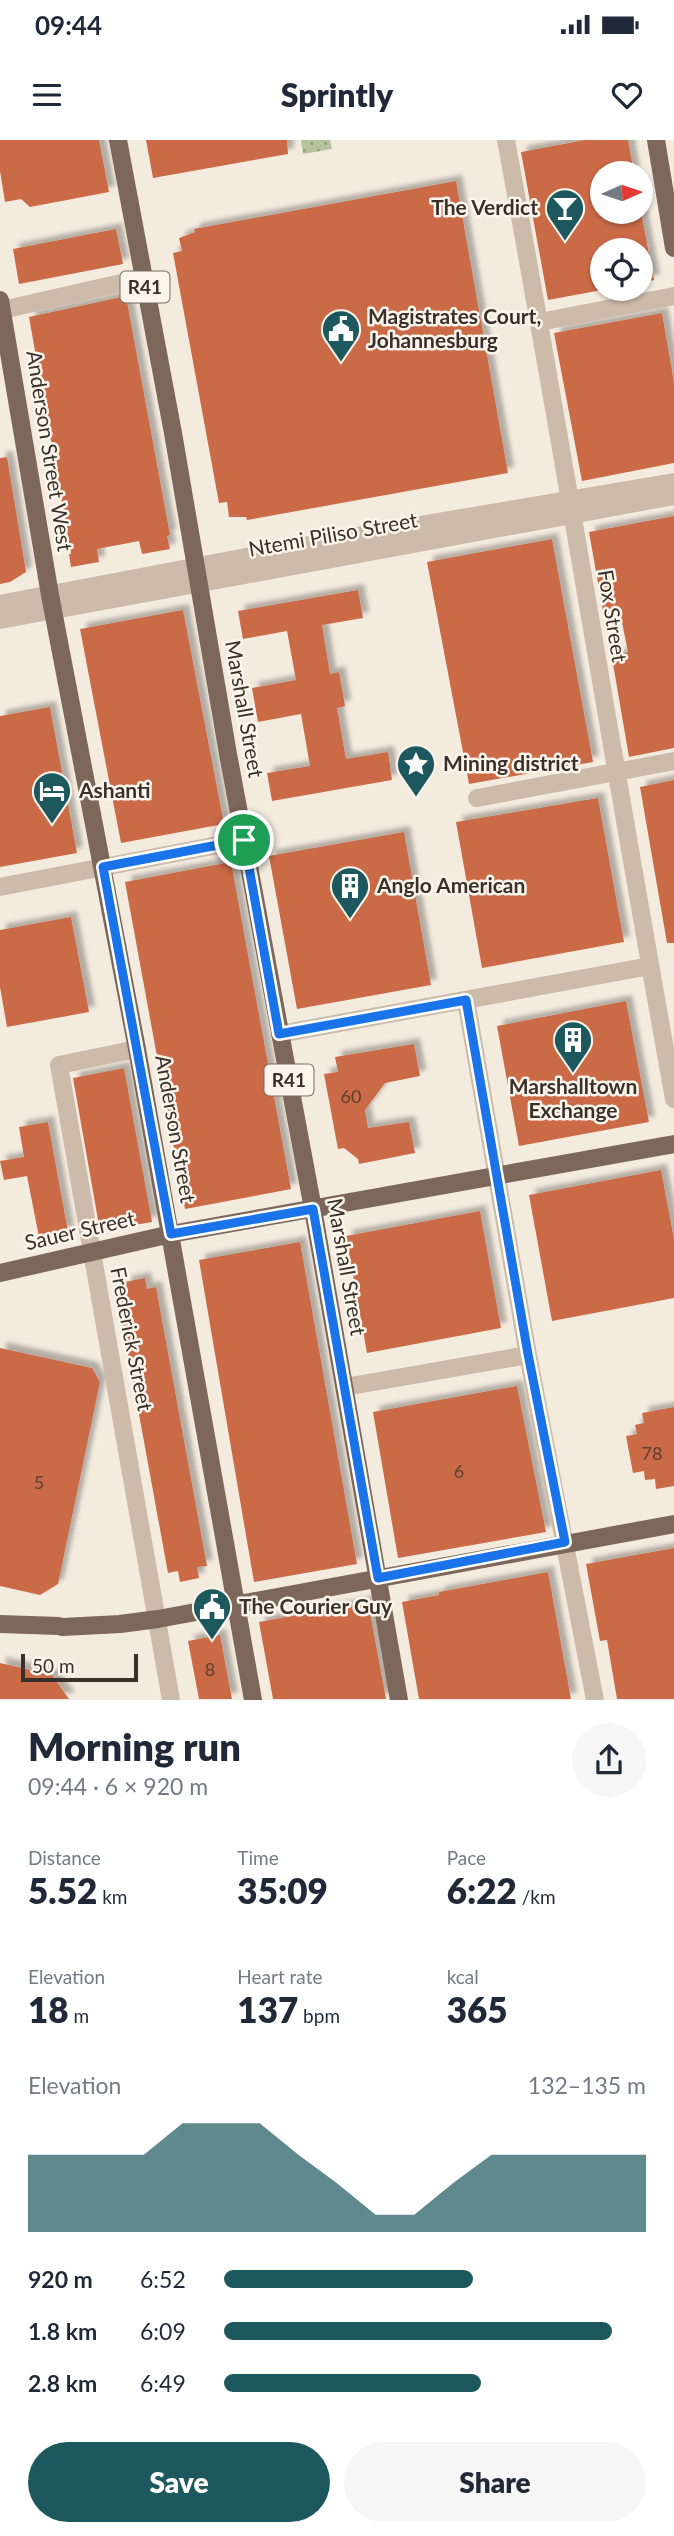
<!DOCTYPE html>
<html lang="en">
<head>
<meta charset="utf-8">
<style>
	body { margin:0; font-family:Lato,sans-serif; background:#f6f6f7; color:#1f2937; height:100vh; display:flex; flex-direction:column; font-size:26px; white-space:nowrap }
	* { box-sizing:border-box; margin:0 }
	p { font-size:23px; color:#747a83 }
	.icon { flex:none; width:38px; height:38px; fill:none; stroke:currentColor; stroke-width:2; stroke-linecap:round; stroke-linejoin:round }
	.map { position:relative; height:1560px; overflow:hidden }
	.panel { display:flex; flex-direction:column; background:#fff; flex:1 }
	.panel>* { flex:none }
	.needle { width:46px; rotate:87deg }
	.buttons { position:absolute; left:590px; top:21px; display:grid; gap:14px }
	.buttons a { display:grid; place-items:center; width:63px; height:63px; border-radius:50%; background:#fff; box-shadow:0 2px 5px #0004; font-size:35px }
	.scale { position:absolute; left:21px; bottom:18px; width:117px; box-sizing:border-box; padding-left:7px; border:4px solid #3a302a; border-top:0; font-size:19px; line-height:24px; white-space:nowrap; color:#3a302a; -webkit-text-stroke:5px #fbf5ec; paint-order:stroke }
	.pin { position:absolute; display:grid; place-items:center; width:60px; height:60px; color:#fff; margin:-30px; border:4px solid #fff; border-radius:50%; box-shadow:0 2px 7px #0007 }
	.round { display:grid; place-items:center; flex:none; width:74px; height:74px; border-radius:37px; background:#f6f6f7 }
	.headline { display:flex; align-items:center; justify-content:space-between; height:119px; padding:0 28px }
	h1 { font-size:38px; font-weight:800; line-height:52px }
	.figures { display:grid; grid-template-columns:repeat(3,1fr); gap:10px; height:119px; padding:7px 28px }
	.figures div { display:grid; align-content:center }
	.figures b { font-size:35px; font-weight:800 }
	.figures small { font-size:19px; font-weight:400 }
	.figures p { font-size:19px }
	.chart { height:196px; padding:14px 28px }
	.chart p { display:flex; justify-content:space-between }
	.chart svg { width:100%; height:126px; margin-top:7px; fill:#1d585e; opacity:.7 }
	.primary-button { display:flex; gap:14px; margin-top:auto; padding:14px 28px }
	.primary-button a { flex:1; height:80px; border-radius:42px; background:#1d585e; color:#fff; font-size:28px; font-weight:800; line-height:80px; text-align:center }
	.primary-button a+a { background:#f6f6f7; color:#1f2937 }
	ul { padding:0 28px; list-style:none; font-size:23px }
	li { display:grid; grid-template-columns:112px 84px 1fr; align-items:center; height:52px }
	li i { height:18px; border-radius:9px; background:#1d585e }
	.status { display:flex; justify-content:space-between; align-items:center; height:49px; padding:0 35px; background:#fff; direction:ltr }
	.status svg { height:19px; fill:currentColor }
	header { display:flex; justify-content:space-between; align-items:center; height:91px; padding:0 28px; background:#fff; font-size:32px; font-weight:800 }
	.map>svg:first-child { display:block }
	.park { fill:url(#park-dots) }
	.building { fill:#ca6b47; filter:url(#shadow) }
	.lines { fill:none; stroke-linecap:round; stroke-linejoin:round }
	.minor { stroke:#cdbbaa; stroke-width:18 }
	.major { stroke:#7d675b; stroke-width:18 }
	.route-casing { stroke:#fff; stroke-width:14 }
	.route { stroke:#1a73e8; stroke-width:9 }
	.labels { text-anchor:middle; stroke-width:5; stroke-linejoin:round; paint-order:stroke }
	.number-label { font-size:18px; fill:#5e3f31 }
	.shield { fill:#fbf5ec; stroke:#746b64; stroke-width:2 }
	.shield-label { font-size:19px; font-weight:bold; fill:#3a302a }
	.poi-label { font-size:21px; font-weight:bold; fill:#3a302a; stroke:#fbf5ec; text-anchor:start }
	.street-label { font-size:21px; fill:#3a302a; stroke:#fbf5ec }
</style>
</head>
<body>
<div class="status"><b>09:44</b><svg viewBox="0 0 49 12"><path d="M0 12V9h3v3zM5 12V6h3v6zM10 12V3h3v9zM15 12V0h3v12zM26 1h20v11H26zM47 4h2v5h-2z"/></svg></div>
<header><svg class="icon" aria-label="menu" viewBox="0 0 24 24"><path d="M4 6h16M4 12h16M4 18h16"/></svg>Sprintly<svg class="icon" aria-label="heart" viewBox="0 0 24 24"><path d="M12 20l-8-8c-3-5 5-10 8-4 3-6 11-1 8 4z"/></svg></header>
<div class="map">
<svg width="674" height="1560" viewBox="0 0 674 1560">
	<defs>
		<pattern id="park-dots" width="8" height="8" patternUnits="userSpaceOnUse" patternTransform="scale(1.75)"><rect width="8" height="8" fill="#b6c49e"/><path d="M2 2h.1M6 6h.1" fill="none" stroke="#95a081" stroke-width="1.8" stroke-linecap="round"/></pattern>
		<filter id="shadow"><feDropShadow dx="6" dy="-6" stdDeviation="2" flood-color="#0004"/></filter>
	</defs>
	<rect width="100%" height="100%" fill="#f4ebdf"/>
	<path class="park" d="M301,0h29l2,9 -29,5z"/>
	<path class="building" d="M0,0h99l10,52 -79,15 -9,-8 -16,3 -5,-31z
		M146,0h141l1,14 -135,24z
		M585,0h43l6,33h-32v39h39l13,68 -14,3v-33h-38v40l-54,10 -27,-148z
		M456,41l52,292 -261,47 -1,-3h-17l-2,-15 -8,1 -46,-250 9,-2 -3,-13 16,-6 -1,-3z
		M116,89l7,35 -104,20 -6,-35z
		M126,156l44,239 -3,1 3,13 -28,5 -3,-13 -42,8 2,13 -28,5 -2,-13h2l-42,-237z
		M662,173l12,69v81l-92,18 -28,-148z
		M7,317l19,115 -16,10 -10,2v-126z
		M674,376v232l-45,9 -17,-99 16,-6 -7,-35h-17l-15,-85z
		M552,399l41,223 -124,22 -42,-222z
		M358,450l5,28 -41,7 8,49 9,-2 6,34 -8,2 9,51 42,-7 4,28 -120,21 -5,-28 43,-7 -9,-52 -43,8 -6,-34 44,-8 -9,-49 -44,8 -5,-28z
		M183,470l41,214 -103,19 -41,-214z
		M50,567l27,146 -77,14v-151z
		M674,640v163h-7l-27,-156z
		M598,658l26,144 -142,26 -26,-146z
		M404,692l27,153 -134,24 -28,-153z
		M231,722l60,327 -106,20 -60,-327z
		M71,777l18,95 -82,15 -7,-40v-57z
		M626,861l23,121 -130,24 -22,-120z
		M414,904l6,32 -35,7 -20,27 3,18 41,-6 6,31 -56,11 -1,-5 -14,-11 -6,1 -14,-75 14,-2 -3,-15z
		M124,928l28,154 -52,9 -27,-153z
		M48,982l20,110 -29,5 -12,-61 -23,4 -4,-19 24,-4 -5,-30z
		M661,1030l13,69v59l-122,23 -23,-126z
		M480,1071l21,117 -134,25 -21,-117z
		M300,1102l57,322 -103,18 -55,-322z
		M145,1138l2,11 9,-2 51,279 -10,1 2,11 -19,4 -2,-11 -10,2 -51,-279 10,-2 -2,-10z
		M0,1208l92,20 8,14 -42,202 -18,11 -40,-9z
		M517,1246l29,146 -148,26 -25,-146z
		M674,1267v79l-18,3 -1,-10 -10,1 -1,-9 -11,2 -7,-37 11,-2 -2,-9 9,-2 -2,-10z
		M674,1408v151h-57l-10,-59 -7,1 -14,-77z
		M548,1432l23,127h-152l-17,-97 37,-7v-3z
		M368,1462l18,97h-113l-14,-77z
		M220,1495l12,64h-33l-11,-58z
		M0,1523l52,12 17,24h-69z"/>
	<g class="lines">
		<path class="minor" d="M506,0c59,319 110,639 168,959
			M2,170l141,-32
			M540,182l134,-26
			M0,464l373,-71 301,-51
			M0,480l674,-124
			M477,658l197,-37
			M0,747l244,-47
			M466,860l62,355 67,345
			M280,894l370,-68
			M137,909l-78,16 112,635
			M345,1247l183,-32"/>
		<path class="major" d="M118,0l55,293 55,321 85,455 86,491
			M656,0l18,108
			M0,160l50,295 87,454 116,651
			M0,1133l171,-39 503,-90
			M0,1484l59,2
			M62,1487l58,-3 38,-5 516,-95"/>
	</g>
	<g class="lines">
		<g class="route-casing">
			<path id="route" d="M244,700l35,194 187,-34 62,354 37,188 -187,36 -65,-369 -142,25 -68,-367z"/>
		</g>
		<use href="#route" class="route"/>
	</g>
	<defs>
		<g id="bar-pin" transform="scale(2.0125)"><path d="M0 17L-7.5 6A9.5 9.5 0 1 1 7.5 6Z" fill="#1d585e" stroke="#fbf5ec"/><path d="M-6-5H6L.8 .8V4.5H3.5V6h-7V4.5H-.8V.8Z" fill="#fff"/></g>
		<g id="civic-pin" transform="scale(2.0125)"><path d="M0 17L-7.5 6A9.5 9.5 0 1 1 7.5 6Z" fill="#1d585e" stroke="#fbf5ec"/><path d="M-.6-6.5H3V-4.5H.6V-3L4-1V1h2V6H-6V1h2V-1L-.6-3ZM-1.2 2.5V6h2.4V2.5Z" fill="#fff"/></g>
		<g id="sight-pin" transform="scale(2.0125)"><path d="M0 17L-7.5 6A9.5 9.5 0 1 1 7.5 6Z" fill="#1d585e" stroke="#fbf5ec"/><path d="M0-6L1.8-2.2L6-1.7L2.9 1.2L3.7 5.4L0 3.3L-3.7 5.4L-2.9 1.2L-6-1.7L-1.8-2.2Z" fill="#fff"/></g>
		<g id="hotel-pin" transform="scale(2.0125)"><path d="M0 17L-7.5 6A9.5 9.5 0 1 1 7.5 6Z" fill="#1d585e" stroke="#fbf5ec"/><path d="M-6-4.5h1.5V1H6V5H4.5V3h-9V5H-6ZM-4 0a1.8 1.8 0 1 1 3.6 0ZM.5 0V-2.5h3Q6-2.5 6 0Z" fill="#fff"/></g>
		<g id="building-pin" transform="scale(2.0125)"><path d="M0 17L-7.5 6A9.5 9.5 0 1 1 7.5 6Z" fill="#1d585e" stroke="#fbf5ec"/><path d="M-4-6H4V6H1V3H-1V6H-4ZM-2.5-4.3h1.7v1.8h-1.7ZM.8-4.3h1.7v1.8H.8ZM-2.5-1h1.7V.8h-1.7ZM.8-1h1.7V.8H.8Z" fill="#fff"/></g>
	</defs>
	<g fill-rule="evenodd">
		<use href="#bar-pin" x="565" y="68"/>
		<use href="#civic-pin" x="341" y="189"/>
		<use href="#sight-pin" x="416" y="624"/>
		<use href="#hotel-pin" x="52" y="651"/>
		<use href="#building-pin" x="350" y="746"/>
		<use href="#building-pin" x="573" y="900"/>
		<use href="#civic-pin" x="212" y="1467"/>
	</g>
	<g class="labels">
		<g class="number-label">
			<text x="351" y="963">60</text>
			<text x="652" y="1320">78</text>
			<text x="459" y="1338">6</text>
			<text x="39" y="1349">5</text>
			<text x="210" y="1536">8</text>
		</g>
		<g class="shield">
			<rect x="120.5" y="131.5" width="49" height="31" rx="5"/>
			<rect x="264.5" y="924.5" width="49" height="31" rx="5"/>
		</g>
		<g class="shield-label">
			<text x="145" y="154">R41</text>
			<text x="289" y="947">R41</text>
		</g>
		<g class="poi-label">
			<text x="538" y="75" text-anchor="end">The Verdict</text>
			<text x="368" y="184">Magistrates Court,<tspan x="368" dy="24">Johannesburg</tspan></text>
			<text x="443" y="631">Mining district</text>
			<text x="79" y="658">Ashanti</text>
			<text x="377" y="753">Anglo American</text>
			<text x="573" y="954" text-anchor="middle">Marshalltown<tspan x="573" dy="24">Exchange</tspan></text>
			<text x="239" y="1474">The Courier Guy</text>
		</g>
		<g class="street-label">
			<text transform="translate(49 311) rotate(81)" y="7">Anderson Street West</text>
			<text transform="translate(333 395) rotate(-10)" y="7">Ntemi Piliso Street</text>
			<text transform="translate(612 476) rotate(81)" y="7">Fox Street</text>
			<text transform="translate(244 569) rotate(80)" y="7">Marshall Street</text>
			<text transform="translate(175 989) rotate(80)" y="7">Anderson Street</text>
			<text transform="translate(80 1091) rotate(-13)" y="7">Sauer Street</text>
			<text transform="translate(346 1127) rotate(80)" y="7">Marshall Street</text>
			<text transform="translate(131 1199) rotate(79)" y="7">Frederick Street</text>
		</g>
	</g>
</svg>
<div class="buttons">
<a><svg class="needle" viewBox="-14 -14 28 28"><path d="M0-13l5 13h-10z" fill="#e53935"/><path d="M0 13l5-13h-10z" fill="#747a83"/></svg></a>
<a><svg class="icon" aria-label="locate" viewBox="0 0 24 24"><circle cx="12" cy="12" r="6"/><path d="M12 2v4M12 18v4M2 12h4M18 12h4"/></svg></a>
</div>
<div class="scale">50 m</div>
<div class="pin" style="left:244px;top:700px;background:#1e9e55"><svg class="icon" aria-label="arrive" viewBox="0 0 24 24"><path d="M6 21V4h12l-3 4 3 4H6"/></svg></div>
</div>
<section class="panel">
<div class="headline"><div><h1>Morning run</h1><p>09:44 · 6 × 920 m</p></div><a class="round"><svg class="icon" aria-label="share" viewBox="0 0 24 24"><path d="M12 15V3M7 8l5-5 5 5M5 13v7h14v-7"/></svg></a></div>
<div class="figures">
<div><p>Distance</p><b>5.52<small> km</small></b></div>
<div><p>Time</p><b>35:09</b></div>
<div><p>Pace</p><b>6:22<small> /km</small></b></div>
</div>
<div class="figures">
<div><p>Elevation</p><b>18<small> m</small></b></div>
<div><p>Heart rate</p><b>137<small> bpm</small></b></div>
<div><p>kcal</p><b>365</b></div>
</div>
<div class="chart"><p><span>Elevation</span>132–135 m</p>
<svg viewBox="0 0 160 44" preserveAspectRatio="none"><path d="M0 44V17L10 17L20 17L30 17L40 6L50 6L60 6L70 17L80 27L90 38L100 38L110 27L120 17L130 17L140 17L150 17L160 17V44z"/></svg>
</div>
<ul>
<li><b>920 m</b>6:52<i style="width:59%"></i></li>
<li><b>1.8 km</b>6:09<i style="width:92%"></i></li>
<li><b>2.8 km</b>6:49<i style="width:61%"></i></li>
</ul>
<div class="primary-button"><a>Save</a><a>Share</a></div>
</section>
</body>
</html>
